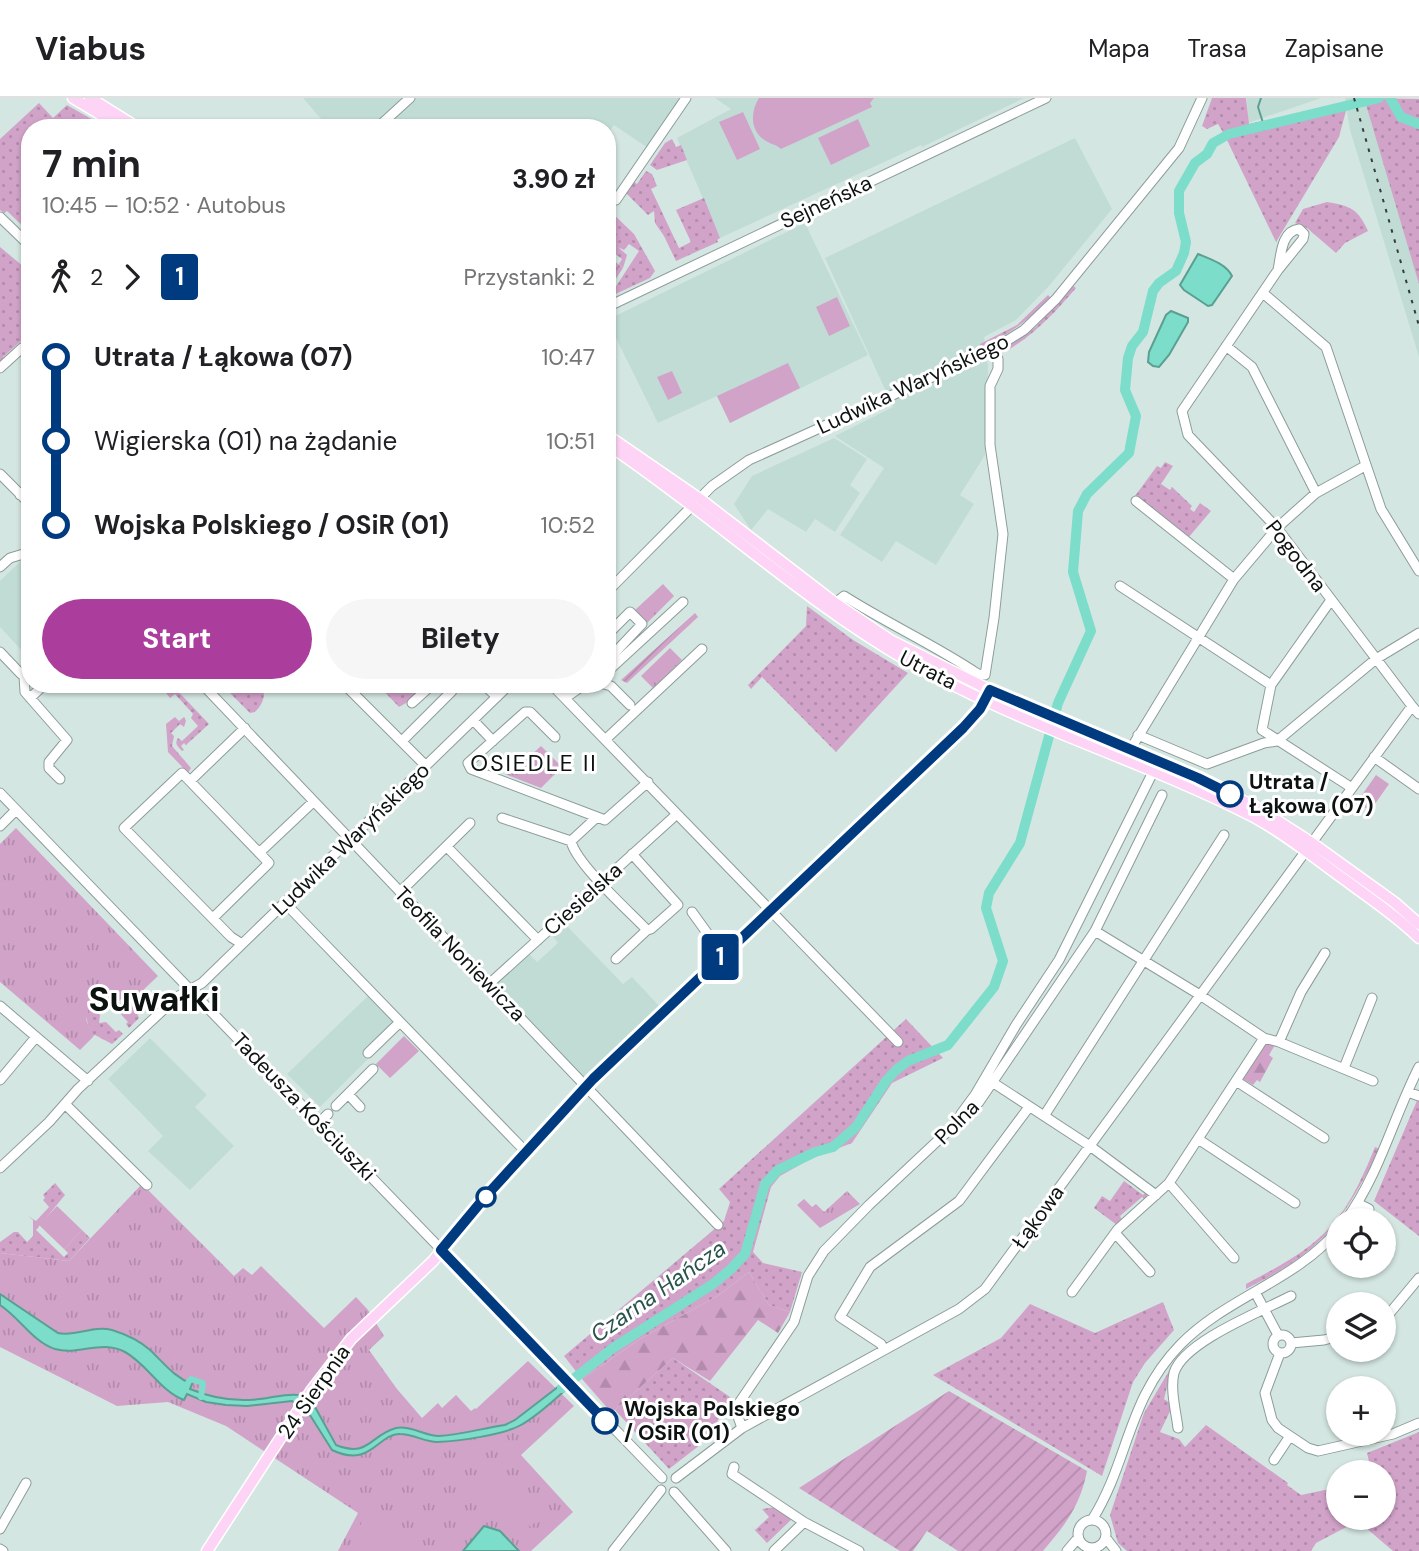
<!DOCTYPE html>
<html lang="pl">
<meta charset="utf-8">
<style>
:root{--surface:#fff;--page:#f6f6f6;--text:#202124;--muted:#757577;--line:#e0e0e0;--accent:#ab3d9c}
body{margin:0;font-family:"DM Sans",sans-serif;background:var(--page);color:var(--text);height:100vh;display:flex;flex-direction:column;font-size:26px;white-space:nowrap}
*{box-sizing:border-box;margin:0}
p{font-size:23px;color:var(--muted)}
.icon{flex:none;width:38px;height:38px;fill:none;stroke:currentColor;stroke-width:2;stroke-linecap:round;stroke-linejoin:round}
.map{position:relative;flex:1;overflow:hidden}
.sheet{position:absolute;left:21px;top:21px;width:595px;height:574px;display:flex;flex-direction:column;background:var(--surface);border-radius:28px;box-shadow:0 2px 5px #0004}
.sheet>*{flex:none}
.badge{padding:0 14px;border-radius:5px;font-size:24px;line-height:46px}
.buttons{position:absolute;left:1326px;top:1110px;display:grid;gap:14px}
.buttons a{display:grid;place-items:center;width:70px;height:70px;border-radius:50%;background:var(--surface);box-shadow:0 2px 5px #0004;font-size:35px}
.map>.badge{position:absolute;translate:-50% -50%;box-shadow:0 0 0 4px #fff}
.legs{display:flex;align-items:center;gap:10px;height:77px;padding:0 21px;font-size:23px}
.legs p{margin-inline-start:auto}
.headline{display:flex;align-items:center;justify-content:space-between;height:119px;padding:0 21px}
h1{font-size:38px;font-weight:700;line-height:52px}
.cta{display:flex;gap:14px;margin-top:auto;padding:14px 21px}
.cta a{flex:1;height:80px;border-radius:42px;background:var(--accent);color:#fff;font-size:28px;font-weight:700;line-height:80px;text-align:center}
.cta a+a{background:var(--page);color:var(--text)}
ul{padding:0 21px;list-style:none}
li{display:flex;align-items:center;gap:24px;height:84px;font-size:26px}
li i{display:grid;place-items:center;width:10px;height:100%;margin:0 9px;background:currentColor}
li i::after{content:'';width:18px;height:18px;margin:-9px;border:5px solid;border-radius:50%;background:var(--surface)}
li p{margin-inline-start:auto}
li:first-child i{background:linear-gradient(#0000 50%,currentColor 0)}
li:last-child i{background:linear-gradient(currentColor 50%,#0000 0)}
header{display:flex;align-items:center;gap:42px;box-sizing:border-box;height:98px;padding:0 35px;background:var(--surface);border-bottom:2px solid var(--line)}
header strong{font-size:33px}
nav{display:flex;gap:38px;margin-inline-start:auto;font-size:24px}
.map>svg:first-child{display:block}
.built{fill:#c1dcd5}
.grass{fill:url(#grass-dots)}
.forest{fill:url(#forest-firs)}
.park{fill:url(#park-tufts)}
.garden{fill:url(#garden-furrows)}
.pitch{fill:#d2a3c9}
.water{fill:#7bddca;stroke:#5aa092;stroke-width:2}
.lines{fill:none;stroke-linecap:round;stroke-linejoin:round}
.stream{stroke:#5aa092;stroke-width:2}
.canal{stroke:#7bddca;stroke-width:6}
.river{stroke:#7bddca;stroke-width:10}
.minor-casing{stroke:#8c9d99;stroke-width:11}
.major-casing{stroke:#fff;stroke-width:13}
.minor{stroke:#fff;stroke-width:9}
.major{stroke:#fdd4f5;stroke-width:10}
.rail{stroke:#353d3a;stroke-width:2;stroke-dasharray:3.5 7;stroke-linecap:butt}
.line-1-casing{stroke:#fff;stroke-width:16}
.line-1{stroke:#003b80;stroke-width:10}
.stop-1-dot{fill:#fff;stroke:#003b80;stroke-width:3.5}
.labels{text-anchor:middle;stroke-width:6;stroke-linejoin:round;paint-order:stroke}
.street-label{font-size:21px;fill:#0c1210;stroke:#fff}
.stop-label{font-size:21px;font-weight:bold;fill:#0c1210;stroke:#fff;text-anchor:start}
.neighbourhood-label{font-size:23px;letter-spacing:2px;fill:#0c1210;stroke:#fff}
.water-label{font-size:23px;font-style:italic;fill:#28544b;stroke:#fff}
.town-label{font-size:35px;font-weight:bold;fill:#0c1210;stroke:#fff}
</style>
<header>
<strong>Viabus</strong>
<nav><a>Mapa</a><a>Trasa</a><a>Zapisane</a></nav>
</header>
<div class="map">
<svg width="1419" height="1453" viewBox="0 0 1419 1453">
<defs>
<pattern id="grass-dots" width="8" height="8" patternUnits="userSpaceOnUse" patternTransform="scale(1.75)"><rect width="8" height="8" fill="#d2a3c9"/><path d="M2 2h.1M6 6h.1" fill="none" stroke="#b38bac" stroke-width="1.8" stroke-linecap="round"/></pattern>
<pattern id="forest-firs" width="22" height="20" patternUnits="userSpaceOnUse" patternTransform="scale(1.75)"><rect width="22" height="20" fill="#d2a3c9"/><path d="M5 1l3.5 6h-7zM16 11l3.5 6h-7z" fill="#b38bac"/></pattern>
<pattern id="park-tufts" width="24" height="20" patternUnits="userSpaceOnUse" patternTransform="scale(1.75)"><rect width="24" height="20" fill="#d2a3c9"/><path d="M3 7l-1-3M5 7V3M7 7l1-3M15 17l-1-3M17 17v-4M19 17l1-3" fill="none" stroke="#b38bac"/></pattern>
<pattern id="garden-furrows" width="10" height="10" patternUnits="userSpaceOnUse" patternTransform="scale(1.75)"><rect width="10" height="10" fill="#d2a3c9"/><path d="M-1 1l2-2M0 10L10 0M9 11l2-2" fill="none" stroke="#b38bac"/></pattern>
</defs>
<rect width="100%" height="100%" fill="#d4e6e1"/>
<path class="built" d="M303,0H683L648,50L614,27L607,37V30H366L362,28L360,30H329Z
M715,0H1024L922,49L921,47L720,140L677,40L731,11Z
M1247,0H1321L1248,25Z
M1345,0H1371L1419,175V259L1350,32Z
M1075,40L1112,111L1049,188L1016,222L984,239L988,269L985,357L960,397L974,406L936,467L896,443L882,464L840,437L884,370L835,338L893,309L825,160Z
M805,125L868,257L730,325L717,298L658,325L607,222Z
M834,340L867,361L850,387L860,395L835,434L815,421L806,434L768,411L751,432L734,406L752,378Z
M30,458V554L26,557L0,529V483L24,460Z
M563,824L623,886L632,879L662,911L586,982L495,884L528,855L537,864L558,845L550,835Z
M368,898L399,930L320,1009L287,976Z
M150,940L207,997L195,1009L234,1048L190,1092L148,1053L163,1038L108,981Z"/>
<path class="grass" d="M1212,0H1246L1249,26L1262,23V25C1249,30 1235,28 1224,36L1218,26L1207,31L1202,28Z
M1364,0L1419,1V186Z
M39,5L53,20L67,7L107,30H30V135L7,113L4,115L0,112V41Z
M1347,9L1339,39L1276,144L1226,40Z
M672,41L676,49L681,47L687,62L657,72L650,67L665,45Z
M646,73L652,76L657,88L651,91L679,150L691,144L676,112L704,100L720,140L717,142L718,144L676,163L664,138L655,125L654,113L648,117L625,94L633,83L637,86Z
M1327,104C1351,108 1358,111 1368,133L1345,145L1336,155L1307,130L1295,125L1303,111Z
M607,110L634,136L655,173L650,180L609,199L639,153L629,146L624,152L618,149L627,157L623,170L619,166L622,161L615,156L614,134L607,132Z
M0,149L30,174V235L3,259L4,263L0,267Z
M1072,187L1076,190C1051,219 1032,239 998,258L1000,253L1036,229Z
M1048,197L1051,200C1029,222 1008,237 980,251V246L1017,227Z
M1165,364L1173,368L1161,386L1170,392L1172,389L1192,408L1190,411L1194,414L1200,405L1211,413L1188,440L1135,398L1157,368L1161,370Z
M807,508L853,542L908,575L836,654L762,579L751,591L748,587L806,528Z
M221,586H261C267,596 263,606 255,614L250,615Z
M377,586H428L413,601L399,609Z
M173,588L209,626L186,647L184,645L181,648L184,652L182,653C178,649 174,646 178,640L182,643L198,628L191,620L193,616L175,596L170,600L166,595Z
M175,619L179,623L184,619L186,623L184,629L180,626L171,635L174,638L172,648L191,670L188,675L168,654L166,626Z
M110,892L128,894L117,905H105L98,914L100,917L99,925L106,924L116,934L119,932L123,936L112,946L95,937L92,939L86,919L91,901Z
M132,895L138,897L132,903L139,920L129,930L126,926L128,924L118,913L119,907Z
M906,921L943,960L892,985L852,1045L812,1060L780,1078L771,1089L753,1154L763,1165L802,1174L790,1214L769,1207L749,1174L719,1197L640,1241L582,1281L564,1258L724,1123L730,1104L719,1091Z
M1419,998V1138L1374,1103Z
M1375,1049L1380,1051C1339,1128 1325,1151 1246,1191V1186C1321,1147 1343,1129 1375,1049Z
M1124,1083L1143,1097L1146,1094L1148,1096L1145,1102L1142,1099L1120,1118L1122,1122L1117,1127L1094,1110L1102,1098L1110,1103Z
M55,1085L65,1097L36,1132L64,1159L68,1155L64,1151L82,1132L90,1140L69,1163L0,1155V1144L14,1134H18L27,1144L33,1138V1122L28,1118L36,1123L49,1109L43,1102L45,1100L43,1097Z
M1163,1204L1174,1232L1145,1265L1133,1284L1102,1378L933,1277L1001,1240L1030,1206L1095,1235Z
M673,1260L730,1299L716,1326L700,1347L669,1371L615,1312Z
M1172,1268L1164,1301L1173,1307L1160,1334L1179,1341L1185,1349L1206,1327L1288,1385L1287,1387L1301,1397L1339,1389V1419H1384V1374H1369L1371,1372L1367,1355L1419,1334V1453H1393L1358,1423L1316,1445L1311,1453H1127L1118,1445L1110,1417L1144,1315Z
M776,1409L793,1420L767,1445L749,1426L755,1432L769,1419L762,1411Z"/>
<path class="forest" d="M1266,945L1275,947L1269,957L1273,960L1260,984L1257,982L1253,987L1243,981Z
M749,1174L769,1207L790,1214L778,1235L758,1222L710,1283L673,1260L615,1312L610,1313L582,1281L640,1241L719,1197Z"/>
<path class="park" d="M663,486L674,498L647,525L635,512Z
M670,550L682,562L653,590L641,578Z
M541,648L562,669L541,690L505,676L525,657L528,660Z
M16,730L158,878L138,897L110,892L91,901L86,921L93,939L80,952L0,884V746Z
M142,1086L234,1178L243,1170L252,1177L261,1168L324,1230L356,1199L368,1212L384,1238L369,1252L397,1291L422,1320L438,1305L442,1310L456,1297L471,1313L475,1310L476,1311L528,1263L574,1308L521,1357L573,1414L531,1453H519L500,1433L485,1428L463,1453H338L358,1415L226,1328L168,1304L117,1308L0,1249V1155L69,1163Z
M847,1093L860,1106L820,1130L797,1107L804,1101L812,1109L816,1106L824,1114Z"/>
<path class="garden" d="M614,134L620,138L612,161L623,170L607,194V144Z
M695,515L698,519L627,585L621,582Z
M949,1293L1087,1373C1080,1408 1066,1426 1043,1453H958L927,1433L913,1453H900L799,1390Z"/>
<path class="pitch" d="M759,0H874L870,5L872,9L781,51C776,46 772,47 766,43C750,34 750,14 759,0Z
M743,14L760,51L737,62L719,24Z
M858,21L870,48L831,67L818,40Z
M837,199L850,228L829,238L816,209Z
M788,265L800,290L730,325L717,298Z
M672,273L682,295L668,302L657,279Z
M1376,677L1389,686L1370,713L1357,704Z
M404,938L419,953L390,980L376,966Z
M57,1108L82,1132L64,1151L39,1127Z
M492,1379L506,1392L486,1416L471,1403Z
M522,1395L541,1419L530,1429L523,1420L513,1429L499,1412Z
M365,1418L398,1435L389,1453H348Z"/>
<path class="water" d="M1198,156C1210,161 1226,166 1232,178L1212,207L1208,208L1184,192L1180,187Z
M1171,213L1188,220V224L1169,257L1159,269L1153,268L1148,264L1149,254L1166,217Z
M0,1196L58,1235C76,1239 93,1227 112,1232C125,1236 140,1243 150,1252C164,1265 174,1279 192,1286L190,1291C212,1300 237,1304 260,1301C273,1300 286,1295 299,1297L315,1309L336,1347C369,1360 370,1337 396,1330C410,1327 425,1338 439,1338C461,1337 483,1330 505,1327L515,1322L567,1282L571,1287C555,1301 539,1317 521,1327C503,1337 459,1343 437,1344C425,1344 413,1336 400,1336C378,1335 371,1371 332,1352L308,1314L292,1303L247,1308L226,1307L206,1304L187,1296L184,1302C160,1293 147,1266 125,1254C101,1241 79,1258 55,1251C34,1245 19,1219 0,1207Z
M484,1428L500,1433L519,1453H463Z"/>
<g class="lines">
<path class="stream" d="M1261,0L1258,9L1264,28"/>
<path class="canal" d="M184,1290L191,1281L203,1285L201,1299"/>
<path class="river" d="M1390,0L1401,19L1419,26
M562,1290L613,1250L713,1186L731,1171L745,1156L765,1086L778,1072L815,1054L833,1049L856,1029L886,983L896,972L908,963L948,947L994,889L1003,863L986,810L989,795L1020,745L1058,605L1091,533L1073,474L1078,413L1087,396L1129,355L1136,318L1125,292L1128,260L1132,248L1143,234L1153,193L1159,185L1176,173L1184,155L1186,144L1179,115V93L1195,65L1207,56L1213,45L1229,36L1379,0"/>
<defs>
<path id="minor" d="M377,30L410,0
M616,102L686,0
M0,119L30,148
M1263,195L1326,249L1381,411L1419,473
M607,209L1046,0
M1226,248L1252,269L1316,395
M0,270L22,250L30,246
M0,376L30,406
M20,397L30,388
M1136,403L1234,481
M0,469L10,460L30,454
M1120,488L1271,587
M607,494L712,388L749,362L992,252L1024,232L1056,201L1179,50L1202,0
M1331,502L1271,587L1262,632L1352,690
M835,505L844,498C888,526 935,547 978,576L985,577L994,520L1003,436L990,347V288L998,271V261L992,252
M607,531L610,534L630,514L642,526L607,563
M0,554L21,576L28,578
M607,574L683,504
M24,578L25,594L67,642L49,664V670L60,681
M202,586L718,1127
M344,586L426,668
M483,586L497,599
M551,586L898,944
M604,586L611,588L630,607
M30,600L45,586
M565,600L585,586
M412,605L433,586
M1412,608L1419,616
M473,622L493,643
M1138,637L1207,666L1264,645L1277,643L1376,561L1419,535
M555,639L530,614H525L468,665L471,671L605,722L648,684
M606,641L702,551
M402,643L452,593L446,586
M1130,652L1234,481L1277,430L1316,395L1365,368
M1374,659L1419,691
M190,683L245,630
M0,695L662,1380
M502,720L571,743L597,719
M0,728L16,712
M571,743C576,766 629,813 647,832L616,861
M447,749L538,842
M259,755L313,704
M632,756L678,807L651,831L647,832
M400,794L470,725
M284,804L526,1054
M692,814L723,857
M213,820L269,765L182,675L124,730L231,839L242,846
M1095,833L1200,897L1264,940L1279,944L1373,983
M489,886L677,716
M0,908L88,983
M1279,944L1301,894L1325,855
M368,955L400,924
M1344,970L1372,900
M0,982L36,939
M1236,983L1324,1040
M992,984L1090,1048L1156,1097
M1408,994L1419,998
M348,996L360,1009
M65,1006L147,1087
M336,1008L373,971
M961,1016L975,997L1016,927L1059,862L1153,674
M1044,1018L1224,737
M319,1025L328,1016
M1198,1041L1295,1105
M0,1070L49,1024L78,991L177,899L202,885L510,586
M1169,1085L1234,1160
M1357,1105L1369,1111
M1346,1122C1380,1075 1393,1020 1419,969
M1115,1135L1150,1174
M1072,1194L1118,1131L1169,1085L1264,940
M1255,1194L1278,1237
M1384,1222L1419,1180
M1273 1246a9 9 0 1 1 18 0a9 9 0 1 1-18 0Z
M1291,1245L1324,1242L1339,1238
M884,1252L881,1246L840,1219L870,1169L959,1103L1029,1009
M1280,1255L1265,1295L1272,1322L1278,1330L1308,1350L1318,1353L1393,1336L1419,1325
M742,1330L736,1313L737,1308L794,1224L808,1178L824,1153L869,1107L979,1004L1095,833L1162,697
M1178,1330C1176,1314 1170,1291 1174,1275C1183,1244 1262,1213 1291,1198
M1274,1362L1290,1338
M734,1369L732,1376L804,1424L859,1453
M676,1380L742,1330L959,1211L985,1191L1412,608L1277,430L1188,337L1182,313L1278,172L1303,141L1304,136L1299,131C1281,133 1281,158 1278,172
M674,1394L726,1453
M1078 1436a14 14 0 1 1 28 0a14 14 0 1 1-28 0Z
M1092,1422C1129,1363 1127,1302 1180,1247C1228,1198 1294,1184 1339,1131
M0,1431L26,1385
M1106,1440L1116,1453
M0,1451L3,1453
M613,1453L661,1392
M774,1453L804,1424
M1067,1453L1078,1440"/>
<path id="major" d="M73,0L123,30
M90,0L138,30
M607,337L700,401L835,505L890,542L990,592L1198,680L1259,711L1312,745L1394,804L1419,826
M607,346C710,415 801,501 908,563C1017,626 1140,661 1252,718C1286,736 1317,762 1348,784C1372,802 1398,819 1419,840
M207,1453L311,1293L351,1241L433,1163L486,1098L593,981L963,630L980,611L990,592"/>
</defs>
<use href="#minor" class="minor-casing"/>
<use href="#major" class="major-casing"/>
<use href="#minor" class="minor"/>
<use href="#major" class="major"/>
<path class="rail" d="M1354,0L1419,228"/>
</g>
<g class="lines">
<defs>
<path id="line-1" d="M605,1323L441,1152L486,1098L593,981L963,630L980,611L990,592L1198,680L1230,696"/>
</defs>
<use href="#line-1" class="line-1-casing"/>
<use href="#line-1" class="line-1"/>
</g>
<g class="stop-1-dot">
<circle cx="1230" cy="696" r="12"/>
<circle cx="486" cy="1099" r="9"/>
<circle cx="605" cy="1323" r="12"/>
</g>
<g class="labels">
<g class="street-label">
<text transform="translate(826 104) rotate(-25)" y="7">Sejneńska</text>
<text transform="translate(913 286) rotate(-25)" y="7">Ludwika Waryńskiego</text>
<text transform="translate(1296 458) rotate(52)" y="7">Pogodna</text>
<text transform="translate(928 572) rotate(27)" y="7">Utrata</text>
<text transform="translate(351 741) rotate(-44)" y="7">Ludwika Waryńskiego</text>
<text transform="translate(583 801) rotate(-42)" y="7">Ciesielska</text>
<text transform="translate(460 856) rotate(46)" y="7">Teofila Noniewicza</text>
<text transform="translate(304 1009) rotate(46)" y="7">Tadeusza Kościuszki</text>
<text transform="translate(957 1024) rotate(-45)" y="7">Polna</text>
<text transform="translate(1038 1119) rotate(-54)" y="7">Łąkowa</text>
<text transform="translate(314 1294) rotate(-55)" y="7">24 Sierpnia</text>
</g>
<g class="stop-label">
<text x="1249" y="691">Utrata /<tspan x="1249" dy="24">Łąkowa (07)</tspan></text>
<text x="624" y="1318">Wojska Polskiego<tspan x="624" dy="24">/ OSiR (01)</tspan></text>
</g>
<g class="neighbourhood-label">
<text x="534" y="673">OSIEDLE II</text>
</g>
<g class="water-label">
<text transform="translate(658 1193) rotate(-35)" y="8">Czarna Hańcza</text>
</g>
<g class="town-label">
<text x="154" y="913">Suwałki</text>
</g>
</g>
</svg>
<div class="buttons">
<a><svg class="icon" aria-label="locate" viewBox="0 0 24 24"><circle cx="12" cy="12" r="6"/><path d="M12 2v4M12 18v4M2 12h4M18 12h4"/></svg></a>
<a><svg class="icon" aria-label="layers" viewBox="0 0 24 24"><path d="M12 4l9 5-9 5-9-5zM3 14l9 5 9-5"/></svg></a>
<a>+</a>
<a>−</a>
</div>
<b class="badge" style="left:720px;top:859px;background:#003b80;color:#fff">1</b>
<section class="sheet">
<div class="headline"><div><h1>7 min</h1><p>10:45 – 10:52 · Autobus</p></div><b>3.90 zł</b></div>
<div class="legs"><svg class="icon" aria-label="walk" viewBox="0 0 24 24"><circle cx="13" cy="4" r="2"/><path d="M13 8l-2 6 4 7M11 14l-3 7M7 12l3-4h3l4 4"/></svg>2<svg class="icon" aria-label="forward" viewBox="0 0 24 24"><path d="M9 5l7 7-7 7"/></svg><b class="badge" style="background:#003b80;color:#fff">1</b><p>Przystanki: 2</p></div>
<ul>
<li><i style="color:#003b80"></i><b>Utrata / Łąkowa (07)</b><p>10:47</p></li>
<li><i style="color:#003b80"></i><span>Wigierska (01) na żądanie</span><p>10:51</p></li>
<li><i style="color:#003b80"></i><b>Wojska Polskiego / OSiR (01)</b><p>10:52</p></li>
</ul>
<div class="cta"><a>Start</a><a>Bilety</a></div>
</section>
</div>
